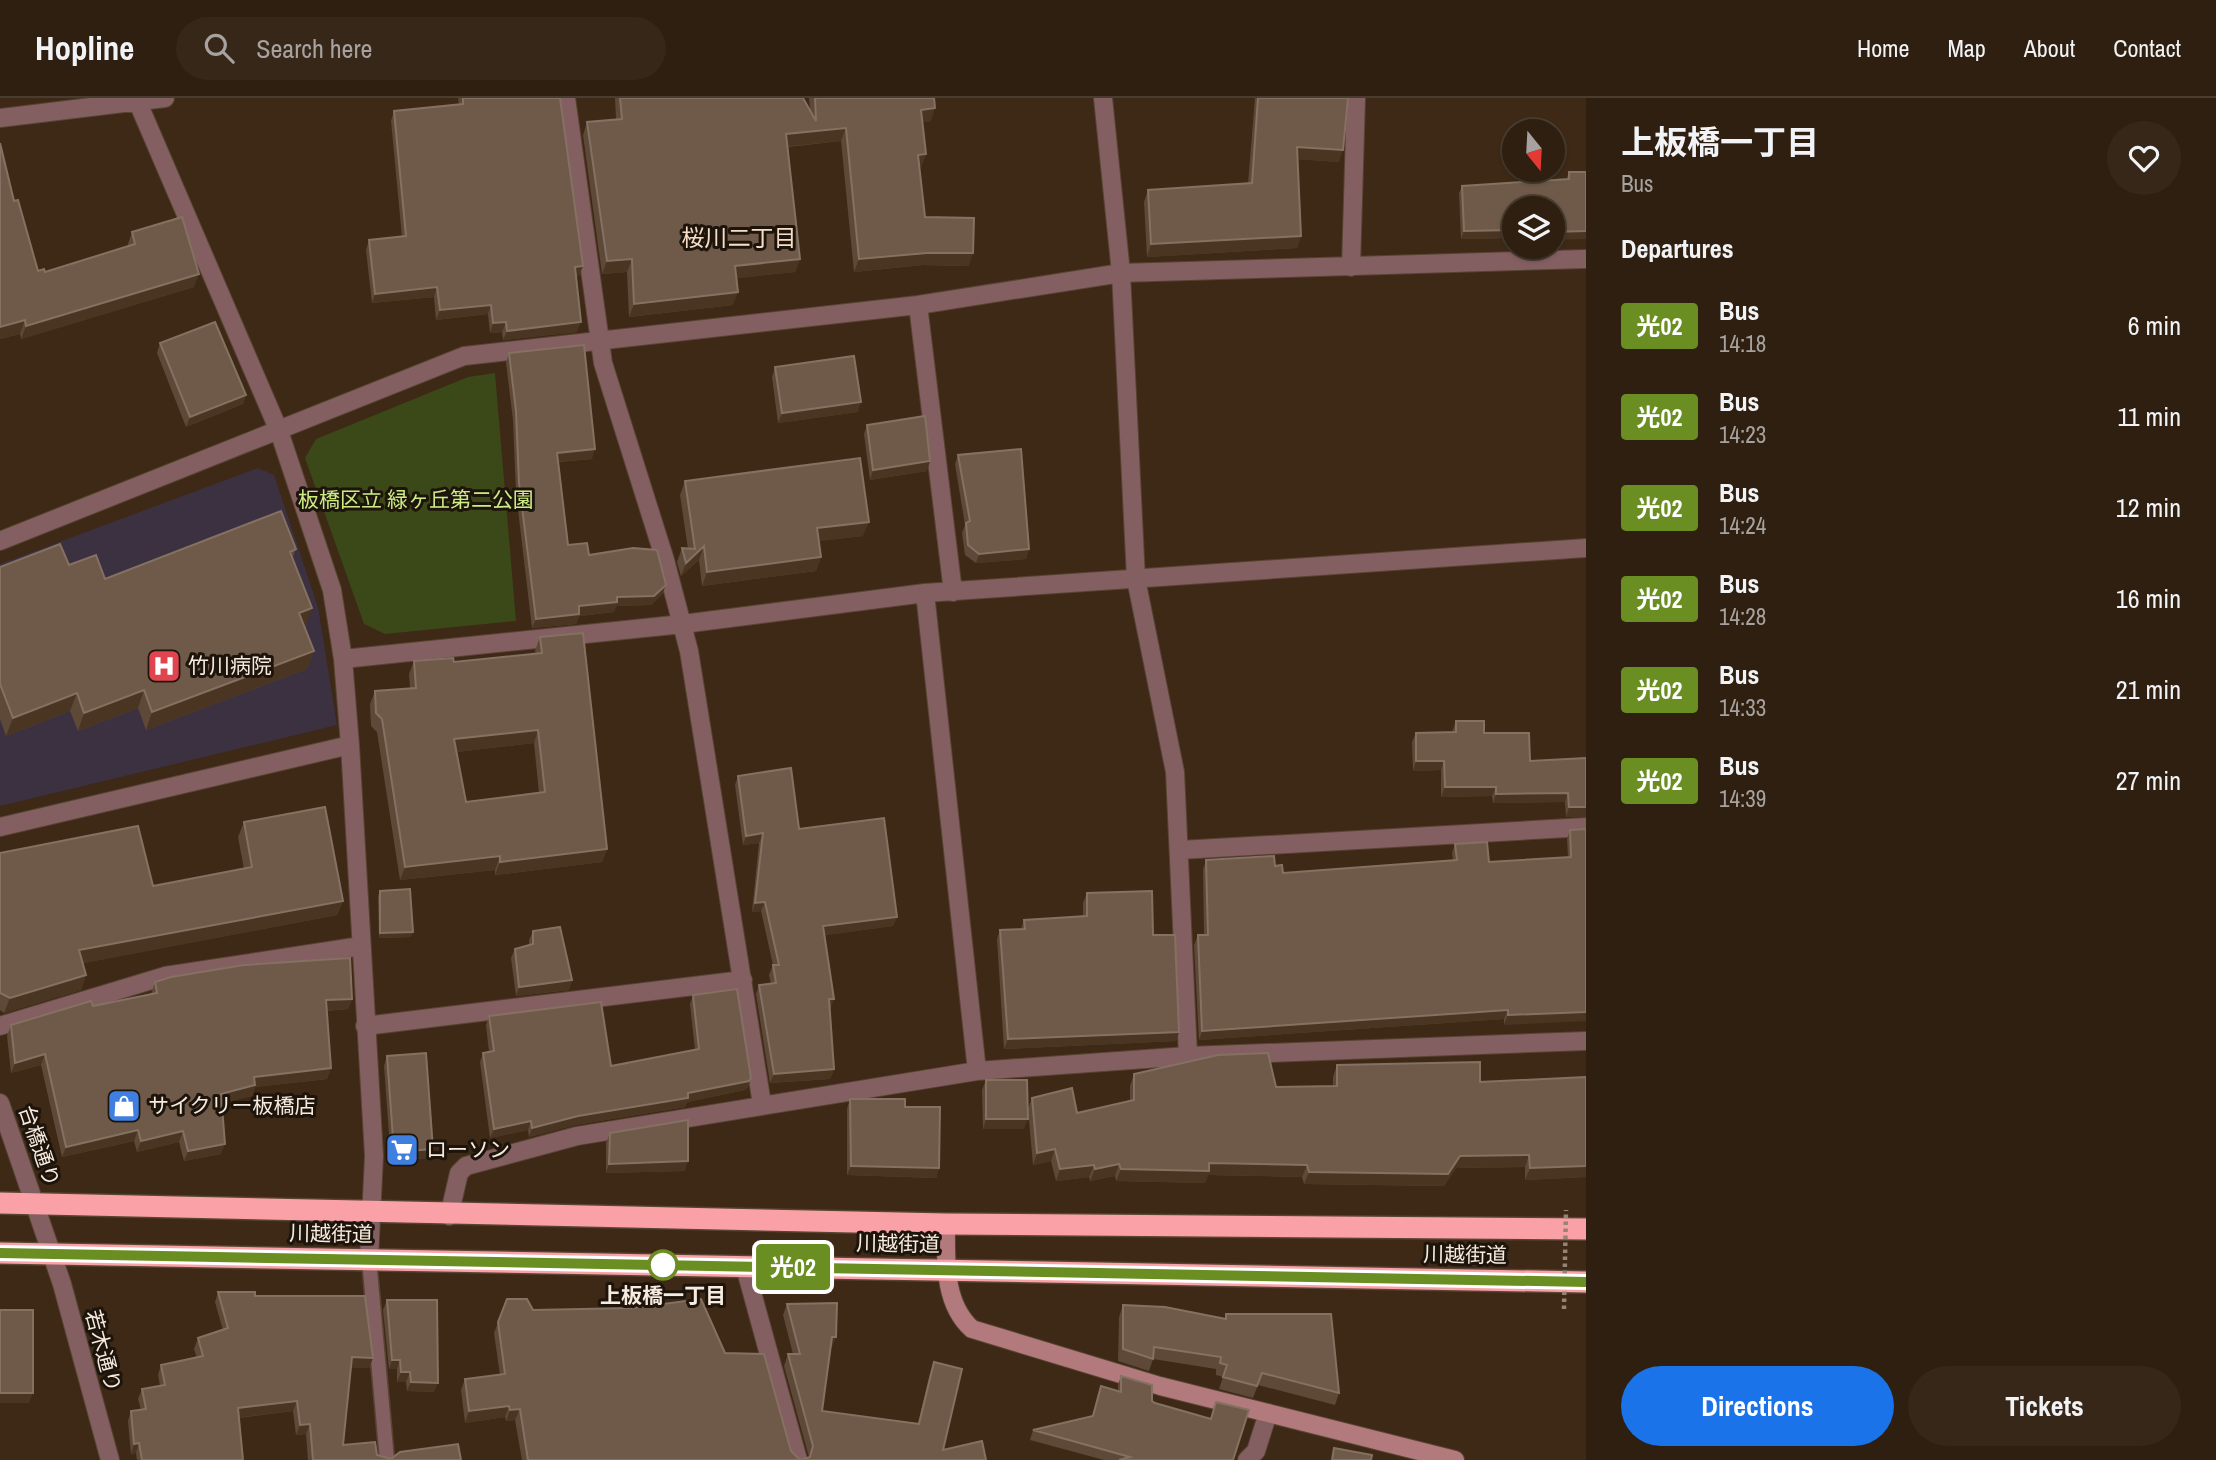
<!DOCTYPE html>
<meta charset="utf-8">
<style>
:root{--surface:#2e1f10;--page:#362719;--text:#f1f3f6;--muted:#a7a29f;--line:#493d30;--accent:#1a73e8}
body{margin:0;font-family:"Archivo Narrow","Noto Sans JP",sans-serif;background:var(--page);color:var(--text);height:100vh;display:flex;flex-direction:column;font-size:26px;white-space:nowrap}
*{box-sizing:border-box;margin:0}
p{font-size:23px;color:var(--muted)}
.icon{flex:none;width:38px;height:38px;fill:none;stroke:currentColor;stroke-width:2;stroke-linecap:round;stroke-linejoin:round}
.map{position:relative;flex:1;overflow:hidden}
.sheet{display:flex;flex-direction:column;background:var(--surface);width:630px}
.sheet>*{flex:none}
.badge{padding:0 14px;border-radius:5px;font-size:24px;line-height:46px}
.needle{width:46px;rotate:162deg}
.buttons{position:absolute;left:1502px;top:21px;display:grid;gap:14px}
.buttons a{display:grid;place-items:center;width:63px;height:63px;border-radius:50%;background:var(--surface);box-shadow:0 2px 5px #0004,0 0 0 2px var(--line);font-size:35px}
.map>.badge{position:absolute;translate:-50% -50%;box-shadow:0 0 0 4px #fff}
h2{padding:0 35px;font-size:26px;line-height:63px}
.round{display:grid;place-items:center;flex:none;width:74px;height:74px;border-radius:37px;background:var(--page)}
.summary{display:flex;align-items:center;justify-content:space-between;height:119px;padding:0 35px}
h1{font-size:33px;font-weight:700;line-height:52px}
.button{display:flex;gap:14px;margin-top:auto;padding:14px 35px}
.button a{flex:1;height:80px;border-radius:42px;background:var(--accent);color:#fff;font-size:28px;font-weight:700;line-height:80px;text-align:center}
.button a+a{background:var(--page);color:var(--text)}
ul{padding:0;list-style:none}
li{display:flex;align-items:center;gap:21px;height:91px;padding:0 35px}
li div{flex:1}
li b{display:block;font-size:26px}
li em{font-style:normal}
li .badge{min-width:77px;font-weight:700;text-align:center}
header{display:flex;align-items:center;gap:42px;box-sizing:border-box;height:98px;padding:0 35px;background:var(--surface);border-bottom:2px solid var(--line)}
header strong{font-size:33px}
nav{display:flex;gap:38px;margin-inline-start:auto;font-size:24px}
.search{width:490px;height:63px;background:var(--page);display:flex;align-items:center;gap:18px;box-sizing:border-box;padding:0 24px;border-radius:38px;color:var(--muted);font-size:26px}
main{display:flex;flex:1;min-height:0}
.map>svg:first-child{display:block}
.medical{fill:#3b3141}
.green{fill:#3b4817}
.lines{fill:none;stroke-linecap:round;stroke-linejoin:round}
.lane-casing{stroke:#574432;stroke-width:17}
.street-casing{stroke:#574432;stroke-width:20}
.secondary-casing{stroke:#574432;stroke-width:20}
.highway-casing{stroke:#574432;stroke-width:24}
.lane{stroke:#845f61;stroke-width:14}
.street{stroke:#845f61;stroke-width:18}
.secondary{stroke:#b37a7d;stroke-width:18}
.highway{stroke:#f9a1a6;stroke-width:21}
.path-bridge{stroke:#958474;stroke-width:4.5;stroke-dasharray:3.5 3.5;stroke-linecap:butt}
.wall{fill:#5e4938;fill-rule:evenodd}
.shaded-wall{fill:#4a3523}
.building{fill:#6f5a49;stroke:#847161;stroke-width:2;fill-rule:evenodd}
.line-casing{stroke:#fff;stroke-width:16}
.line{stroke:#6b8e23;stroke-width:10}
.stop-dot{fill:#fff;stroke:#6b8e23;stroke-width:3.5}
.labels{text-anchor:middle;stroke-width:6;stroke-linejoin:round;paint-order:stroke}
.park-label{font-size:21px;fill:#ccec83;stroke:#1d140c}
.poi-label{font-size:21px;fill:#f7eade;stroke:#1d140c;text-anchor:start}
.street-label{font-size:21px;fill:#f7eade;stroke:#1d140c}
.stop-label{font-size:21px;font-weight:bold;fill:#f7eade;stroke:#1d140c}
.neighbourhood-label{font-size:23px;fill:#f6dcc5;stroke:#1d140c}
</style>
<header>
<strong>Hopline</strong>
<div class="search"><svg class="icon" aria-label="search" viewBox="0 0 24 24"><circle cx="10" cy="10" r="6"/><path d="M15 15l6 6"/></svg>Search here</div>
<nav><a>Home</a><a>Map</a><a>About</a><a>Contact</a></nav>
</header>
<main>
<div class="map">
<svg width="1586" height="1362" viewBox="0 0 1586 1362">
<rect width="100%" height="100%" fill="#3d2916"/>
<path class="medical" d="M258,370L274,377L318,509L337,627L0,708V466Z"/>
<path class="green" d="M495,275L516,523L385,536L364,526L305,360L316,341L468,279Z"/>
<g class="lines">
<defs>
<path id="lane" d="M369,1161L387,1362"/>
<path id="street" d="M136,0L279,333L332,492L343,561L350,647L374,1058L369,1161
M566,0L603,265L665,462L689,553L762,1006
M1103,0L1121,175L1136,481L1175,674L1188,958
M0,20L165,0
M1351,169L1356,0
M918,207L953,494
M0,443L464,258L918,207L1121,175L1586,161
M925,495L977,973
M343,561L683,526L925,495L1586,450
M0,729L350,647
M1180,752L1586,729
M0,928L165,878L361,848
M365,928L743,882
M0,1005L62,1186L110,1362
M449,1118L459,1075L466,1068L577,1038L977,973L1188,958L1586,943
M745,1169L798,1362
M1247,1362L1256,1353L1268,1315"/>
<path id="secondary" d="M946,1126C946,1162 943,1205 972,1231L1160,1288L1455,1362"/>
<path id="highway" d="M0,1105L946,1126L1586,1131
M0,1155L1586,1184"/>
</defs>
<use href="#lane" class="lane-casing"/>
<use href="#street" class="street-casing"/>
<use href="#secondary" class="secondary-casing"/>
<use href="#highway" class="highway-casing"/>
<use href="#lane" class="lane"/>
<use href="#street" class="street"/>
<use href="#secondary" class="secondary"/>
<use href="#highway" class="highway"/>
<path class="path-bridge" d="M1564,1211L1566,1112"/>
</g>
<path class="wall" d="M458,0H560L579,178H576L577,234L503,242L502,234L490,235L488,216L436,222L434,199L372,205L366,152L369,142L402,139L391,23L394,13L459,6Z
M615,0H803L810,12L809,0H934L931,23L922,24L926,56L921,69H919L925,119L969,168L923,167L854,174L841,43L788,49L800,161L795,174L736,180L733,207L629,219L627,174L602,176L583,37L587,24L616,21Z
M1255,0H1348L1339,64L1297,61L1301,138L1297,150L1147,159L1144,104L1148,92L1248,86Z
M0,45L14,103L38,173L45,174L127,149L132,134L194,189L21,241L20,236L0,241Z
M1569,74H1586L1514,110V140L1461,141L1459,95L1462,88L1566,82Z
M160,245L246,297L243,306L186,329L157,255Z
M509,255L592,361L559,364L568,447L589,457L666,487L662,496L651,507L616,508L614,514L579,518L576,526L532,530L516,395L513,322L506,265Z
M775,269L858,314L778,325L772,279Z
M867,327L927,373L870,382L864,336Z
M958,357L1029,451L1026,461L976,465L965,457L962,435L965,427L955,366Z
M685,383L863,438L818,443L821,459L816,473L702,488L699,462L681,478L677,464L682,450L688,451L680,397Z
M296,451L293,459L306,528L305,529L314,553L307,571L146,632L138,610L78,633L70,613L6,638L0,621V469L69,467L105,481Z
M540,539L607,751L602,764L495,777V772L400,782L377,634L371,628L370,606L375,593L410,590L409,576L414,563L454,564L536,556L535,553ZM534,645L539,695L466,704L456,654Z
M1456,623L1484,635L1530,663L1586,660V719H1566L1565,704L1493,705L1492,698L1441,699V672L1413,673L1412,644L1416,635L1452,634Z
M738,678L897,819L893,828L825,837L831,910H830L834,971L830,981L770,985L756,896L759,887L771,886L769,877L773,867L761,813L752,814L759,745L743,747L735,687Z
M244,724L343,803L337,817L83,865L86,877L81,892L4,915L0,912V755L153,788L244,771L238,739Z
M1586,731L1504,927V921L1199,942L1194,847L1198,837H1204L1203,772L1206,762L1275,768L1283,775L1453,762L1452,755L1455,746L1489,764L1568,759L1567,741L1570,732Z
M380,793L411,839L379,840L378,798Z
M1087,795L1153,837L1179,934L1176,943L1004,951L997,841L1000,832L1021,831L1024,822L1083,819V805Z
M533,833L572,882L569,892L516,898L511,860L515,851L529,847V842Z
M155,884L352,901L348,911L326,913L331,970L327,981L255,989L252,998L222,1005L221,1056L184,1063L179,1044L137,1054L134,1043L62,1059L41,967L11,975L7,938L11,927L151,896Z
M693,897L751,980L748,989L745,992L687,1004L685,1009L575,1027L529,1039L528,1032L490,1040L480,964L483,955L489,954L486,927L489,918L611,968L695,952L690,906Z
M387,958L433,1051L429,1060L391,1063L384,968Z
M1337,967L1480,984L1586,979V1079L1525,1082V1069L1456,1070L1444,1088L1304,1086L1302,1079L1208,1077L1205,1085L1116,1083L1115,1078L1090,1083L1089,1079L1056,1083L1051,1063L1033,1067L1028,1011L1032,1000L1077,1015L1130,1003V988L1134,976L1276,989H1333V979Z
M986,982L1024,1031H983L982,992Z
M850,1001L905,1009L939,1070L936,1080L847,1077V1011Z
M610,1035L685,1073L606,1075V1045Z
M218,1194L255,1198L373,1260L369,1270H351L343,1347L391,1361L461,1362H308L306,1336L296,1337L293,1313L238,1320L243,1362H137L136,1355L131,1356L128,1323L131,1313L141,1312L138,1301L142,1291L160,1288L158,1277L161,1267L197,1260L194,1251L198,1240L223,1232L215,1204Z
M507,1201L533,1212L725,1255L791,1353L800,1362L809,1359L784,1268L788,1256H793L783,1217L787,1206L836,1239L831,1250L822,1313L918,1325L930,1275L934,1264L943,1352L986,1362H522L515,1322L506,1323L505,1319L465,1325L461,1292L465,1281L500,1277L494,1235Z
M387,1202L434,1294L407,1293L406,1284H397V1271H389L383,1212Z
M1123,1207L1225,1221L1226,1216L1339,1295L1335,1307L1258,1287L1253,1300L1219,1291L1223,1279L1216,1277V1271L1153,1261L1149,1273L1118,1263L1119,1219Z
M1121,1278L1155,1305L1211,1321L1216,1304L1233,1362H1104L1030,1342L1033,1332L1092,1318L1101,1288L1118,1293V1287Z"/>
<path class="shaded-wall" d="M935,10L931,23L916,25L921,12Z
M846,30L841,43L782,49L786,36Z
M1297,49L1343,52L1339,64L1292,61Z
M926,56L921,69L913,70L918,57Z
M1514,132V140L1461,141L1464,133Z
M1586,133V141L1552,142V134Z
M1301,138L1297,150L1147,159L1151,146Z
M927,155H973L969,168L923,167L854,174L859,161Z
M632,161L627,174L602,176L607,163Z
M800,161L795,174L731,181L735,168Z
M583,168L579,178H572L575,169Z
M199,176L194,189L21,241L26,228Z
M437,189L434,199L372,205L375,196Z
M738,194L733,207L629,219L634,206Z
M491,207L488,216L436,222L440,212Z
M25,222L20,236L0,241V229Z
M506,224L502,234L490,235L493,225Z
M581,224L577,234L503,242L507,233Z
M246,297L243,306L186,329L190,319Z
M861,304L858,314L778,325L782,315Z
M595,351L592,361L554,364L557,355Z
M930,363L927,373L870,382L873,372Z
M869,424L863,438L812,444L817,430Z
M704,448L699,462L681,478L686,465Z
M1029,451L1026,461L976,465L979,456Z
M821,459L816,473L702,488L707,474Z
M666,487L662,496L651,507L616,508L614,514L579,518L576,526L532,530L536,521L579,508Z
M312,510L306,528L293,533L299,515Z
M314,553L307,571L146,632L152,614Z
M144,592L138,610L78,633L84,615Z
M77,595L70,613L6,638L13,620Z
M538,632L534,645L449,655L454,641Z
M1416,663H1444L1441,672L1413,673Z
M1445,689H1496L1492,698L1441,699Z
M1568,695L1565,704L1493,705L1496,696Z
M1569,709H1586V719H1566Z
M763,735L759,745L743,747L746,738Z
M607,751L602,764L495,777L500,764Z
M500,758L495,772L400,782L405,769Z
M343,803L337,817L74,867L79,852Z
M765,804L761,813L752,814L755,805Z
M897,819L893,828L820,838L823,828Z
M413,834L411,839L379,840L380,835Z
M86,877L81,892L4,915L10,900Z
M572,882L569,892L516,898L519,889Z
M352,901L348,911L322,913L326,902Z
M829,901H834L831,910L826,911Z
M1508,912L1504,921L1199,942L1202,933Z
M1586,914V923L1504,927L1508,917Z
M1179,934L1176,943L1004,951L1008,941Z
M45,956L41,967L11,975L15,965Z
M331,970L327,981L255,989L252,998L217,1006L221,996L254,979Z
M834,971L830,981L770,985L774,976Z
M751,980L748,989L745,992L687,1004L685,1009L575,1027L529,1039L532,1030L578,1018L688,995Z
M986,1021H1028L1024,1031H983Z
M531,1023L528,1032L490,1040L494,1031Z
M138,1032L134,1043L62,1059L66,1049Z
M183,1033L179,1044L137,1054L141,1043Z
M225,1046L221,1056L184,1063L188,1053Z
M433,1051L429,1060L391,1063L394,1054Z
M1055,1051L1051,1063L1033,1067L1037,1055Z
M1529,1057L1525,1069L1456,1070L1444,1088L1304,1086L1309,1074L1460,1058Z
M688,1063L685,1073L606,1075L609,1066Z
M1209,1065L1307,1067L1302,1079L1208,1077L1205,1085L1116,1083L1121,1071Z
M1119,1066L1115,1078L1090,1083L1095,1071Z
M1094,1067L1089,1079L1056,1083L1060,1071Z
M851,1068L939,1070L936,1080L847,1077Z
M1586,1068V1079L1525,1082L1530,1070Z
M832,1239H836L832,1250H828Z
M352,1259L373,1260L369,1270H348Z
M392,1262H400L397,1271H389Z
M401,1274H410L406,1284H397Z
M411,1284L438,1285L434,1294L407,1293Z
M0,1295H33L29,1305H0Z
M297,1303L293,1313L234,1320L238,1310Z
M509,1308L505,1319L465,1325L469,1313Z
M520,1311L515,1322L506,1323L510,1312Z
M310,1326L306,1336L296,1337L300,1327Z
M139,1345L136,1355L131,1356L134,1346Z"/>
<path class="building" d="M463,0H560L583,168L575,169L581,224L507,233L506,224L493,225L491,207L440,212L437,189L375,196L369,142L406,138L394,13L463,6Z
M620,0H803L816,23L815,0H934L935,10L921,12L926,56L918,57L925,119L974,120L973,155H927L859,161L846,30L786,36L800,161L735,168L738,194L634,206L632,161L607,163L587,24L622,21Z
M1258,0H1348L1343,52L1297,49L1301,138L1151,146L1148,92L1252,85Z
M0,45L14,103L18,102L38,173L44,171L45,174L135,146L132,134L182,119L199,176L26,228L25,222L0,229Z
M1569,74H1586V133L1552,134V110H1514V132L1464,133L1462,88L1569,81Z
M215,224L246,297L190,319L160,245Z
M584,247L595,351L557,355L568,447L587,445L589,457L633,450L657,452L666,487L654,498L617,499V504L579,508V516L536,521L519,385L516,313L509,255Z
M854,258L861,304L782,315L775,269Z
M925,318L930,363L873,372L867,327Z
M1021,351L1029,451L979,456L968,447L966,425L970,423L958,357Z
M860,360L869,424L817,430L821,459L707,474L704,448L686,465L682,450L695,451L685,383Z
M281,413L296,451L290,454L312,510L299,515L314,553L152,614L144,592L84,615L77,595L13,620L0,586V469L60,446L69,467L96,457L105,481Z
M583,535L607,751L500,764V758L405,769L382,621L376,615L375,593L416,590L414,563L453,560L454,564L542,555L540,539ZM538,632L545,694L466,704L454,641Z
M1456,623H1484V635H1529L1530,663L1586,660V709H1569L1568,695L1496,696V689H1445L1444,663H1416V635L1456,634Z
M791,670L799,731L884,720L897,819L823,828L834,901H829L834,971L774,976L759,887L776,885L773,867H779L765,804L755,805L763,735L746,738L738,678Z
M325,709L343,803L79,852L86,877L10,900L0,895V755L138,728L153,788L252,769L244,724Z
M1586,731V914L1508,917V912L1202,933L1198,837H1208L1206,762L1274,758L1275,768L1282,767L1283,775L1457,762L1455,746L1487,744L1489,764L1571,759L1570,732Z
M410,791L413,834L380,835V793Z
M1152,793L1153,837H1175L1179,934L1008,941L1000,832L1025,831L1024,822L1087,818V795Z
M560,829L572,882L519,889L515,851L533,846V833Z
M350,860L352,901L326,902L331,970L254,979L255,987L221,996L225,1046L188,1053L183,1033L141,1043L138,1032L66,1049L45,956L15,965L11,927L91,903L93,908L157,895L155,884L171,879L244,867Z
M737,891L751,980L749,983L688,995V1000L578,1018L532,1030L531,1023L494,1031L483,955L494,953L489,918L601,904L611,968L699,951L693,897Z
M426,955L433,1051L394,1054L387,958Z
M1268,955L1276,989L1337,988V967L1480,964V984L1586,979V1068L1530,1070L1529,1057L1460,1058L1448,1076L1309,1074L1307,1067L1209,1065V1073L1121,1071L1119,1066L1095,1071L1094,1067L1060,1071L1055,1051L1037,1055L1032,1000L1072,990L1077,1015L1134,1002V976L1218,957Z
M986,982H1027L1028,1021H986Z
M850,1001H905V1009H940L939,1070L851,1068Z
M688,1022V1063L609,1066L610,1035Z
M218,1194H255V1198H365L373,1260L352,1259L343,1347L375,1344L377,1357L391,1361L400,1354L458,1346L461,1362H313L310,1326L300,1327L297,1303L238,1310L243,1362H142L139,1345L134,1346L131,1313L146,1311L142,1291L165,1287L161,1267L203,1258L198,1240L228,1230Z
M507,1201H527L533,1212L632,1210L701,1201L725,1255L764,1256L791,1353L800,1362L810,1359L813,1348L788,1256H800L787,1206L837,1205L836,1239H832L822,1313L919,1326L934,1264L962,1271L943,1352L982,1343L986,1362H528L520,1311L510,1312L509,1308L469,1313L465,1281L505,1276L498,1224Z
M387,1202H437L438,1285L411,1284L410,1274H401L400,1262H392Z
M1123,1207L1165,1209L1226,1221V1216H1331L1339,1295L1262,1275L1257,1288L1223,1279L1227,1267L1220,1265L1221,1259L1154,1249L1153,1261L1123,1251Z
M0,1212H33V1295H0Z
M1121,1278L1152,1287V1303L1155,1305L1211,1321L1216,1304L1249,1312L1233,1362H1119L1130,1359L1033,1332L1093,1318L1101,1288L1121,1294Z
M1334,1350L1372,1357L1371,1362H1332Z"/>
<g class="lines">
<defs>
<path id="line" d="M0,1155L1586,1184"/>
</defs>
<use href="#line" class="line-casing"/>
<use href="#line" class="line"/>
</g>
<defs>
<symbol id="hospital-square" viewBox="-11 -11 22 22"><rect x="-9" y="-9" width="18" height="18" rx="4" fill="#e0444e" stroke="#1d140c"/><path d="M-5-5h3v3.5h4V-5h3V5h-3V1.5h-4V5h-3Z" fill="#fff"/></symbol>
<symbol id="shop-square" viewBox="-11 -11 22 22"><rect x="-9" y="-9" width="18" height="18" rx="4" fill="#3f7fe0" stroke="#1d140c"/><path d="M-5-2.5h2.3a2.7 3.5 0 0 1 5.4 0H5L5.5 6h-11ZM-1.5-2.5h3a1.5 2.3 0 0 0-3 0Z" fill="#fff"/></symbol>
<symbol id="supermarket-square" viewBox="-11 -11 22 22"><rect x="-9" y="-9" width="18" height="18" rx="4" fill="#3f7fe0" stroke="#1d140c"/><path d="M-6-5.5h2.5l.6 2H6L4.5 2H-2.5L-4.4-4H-6ZM-1.5 3.2a1.3 1.3 0 1 0 .1 0ZM3 3.2a1.3 1.3 0 1 0 .1 0Z" fill="#fff"/></symbol>
</defs>
<g fill-rule="evenodd">
<use href="#hospital-square" x="145" y="549" width="38" height="38"/>
<use href="#shop-square" x="105" y="989" width="38" height="38"/>
<use href="#supermarket-square" x="383" y="1033" width="38" height="38"/>
</g>
<circle class="stop-dot" cx="663" cy="1167" r="14"/>
<g class="labels">
<g class="park-label">
<text x="416" y="409">板橋区立 緑ヶ丘第二公園</text>
</g>
<g class="poi-label">
<text x="188" y="575">竹川病院</text>
<text x="148" y="1015">サイクリー板橋店</text>
<text x="426" y="1059">ローソン</text>
</g>
<g class="street-label">
<text transform="translate(39 1048) rotate(71)" y="7">台橋通り</text>
<text transform="translate(331 1136) rotate(1)" y="7">川越街道</text>
<text transform="translate(898 1146) rotate(1)" y="7">川越街道</text>
<text transform="translate(1465 1157) rotate(1)" y="7">川越街道</text>
<text transform="translate(103 1253) rotate(75)" y="7">若木通り</text>
</g>
<g class="stop-label">
<text x="663" y="1205">上板橋一丁目</text>
</g>
<g class="neighbourhood-label">
<text x="739" y="148">桜川二丁目</text>
</g>
</g>
</svg>
<div class="buttons">
<a><svg class="needle" viewBox="-14 -14 28 28"><path d="M0-13l5 13h-10z" fill="#e53935"/><path d="M0 13l5-13h-10z" fill="#a7a29f"/></svg></a>
<a><svg class="icon" aria-label="layers" viewBox="0 0 24 24"><path d="M12 4l9 5-9 5-9-5zM3 14l9 5 9-5"/></svg></a>
</div>
<b class="badge" style="left:793px;top:1169px;background:#6b8e23;color:#fff">光02</b>
</div>
<section class="sheet">
<div class="summary"><div><h1>上板橋一丁目</h1><p>Bus</p></div><a class="round"><svg class="icon" aria-label="heart" viewBox="0 0 24 24"><path d="M12 20l-8-8c-3-5 5-10 8-4 3-6 11-1 8 4z"/></svg></a></div>
<h2>Departures</h2>
<ul>
<li><span class="badge" style="background:#6b8e23;color:#fff">光02</span><div><b>Bus</b><p>14:18</p></div><em>6 min</em></li>
<li><span class="badge" style="background:#6b8e23;color:#fff">光02</span><div><b>Bus</b><p>14:23</p></div><em>11 min</em></li>
<li><span class="badge" style="background:#6b8e23;color:#fff">光02</span><div><b>Bus</b><p>14:24</p></div><em>12 min</em></li>
<li><span class="badge" style="background:#6b8e23;color:#fff">光02</span><div><b>Bus</b><p>14:28</p></div><em>16 min</em></li>
<li><span class="badge" style="background:#6b8e23;color:#fff">光02</span><div><b>Bus</b><p>14:33</p></div><em>21 min</em></li>
<li><span class="badge" style="background:#6b8e23;color:#fff">光02</span><div><b>Bus</b><p>14:39</p></div><em>27 min</em></li>
</ul>
<div class="button"><a>Directions</a><a>Tickets</a></div>
</section>
</main>
